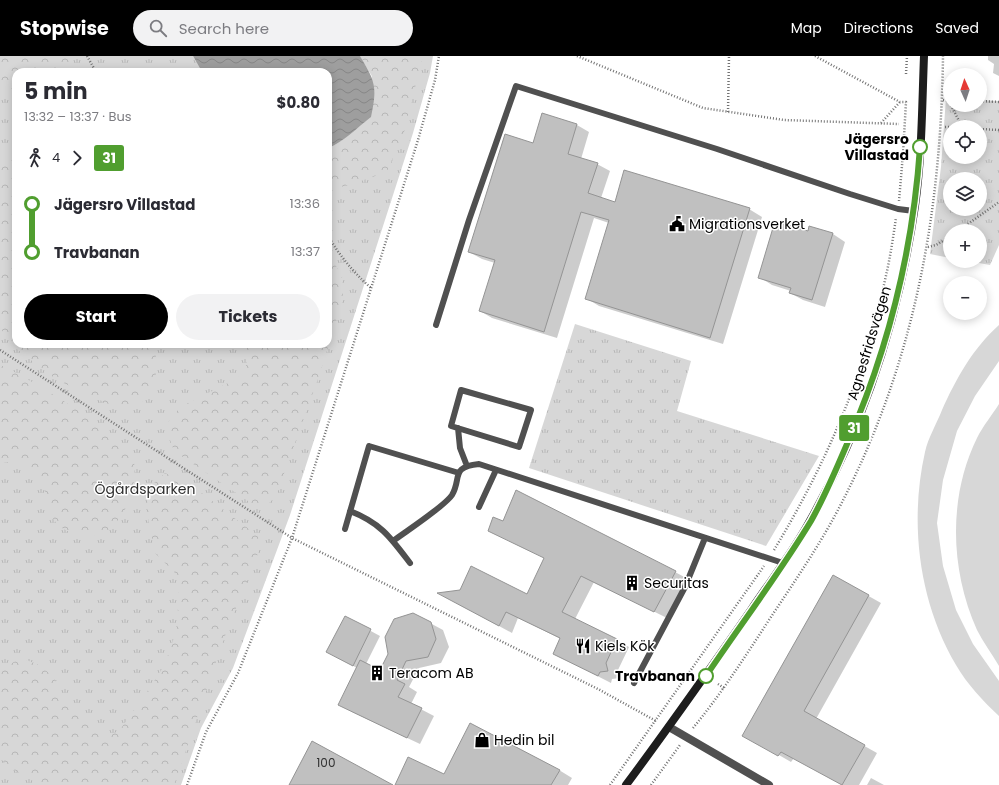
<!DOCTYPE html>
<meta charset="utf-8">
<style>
:root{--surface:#fff;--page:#f2f2f3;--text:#2b2b33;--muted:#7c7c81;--accent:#000}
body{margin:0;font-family:Poppins,sans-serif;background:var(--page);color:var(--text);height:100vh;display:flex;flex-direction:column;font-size:15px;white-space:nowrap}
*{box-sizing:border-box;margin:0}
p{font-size:13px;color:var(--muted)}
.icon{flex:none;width:22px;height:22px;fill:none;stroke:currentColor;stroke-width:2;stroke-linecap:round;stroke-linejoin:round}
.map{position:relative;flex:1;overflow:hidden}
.details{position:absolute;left:12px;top:12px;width:320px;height:280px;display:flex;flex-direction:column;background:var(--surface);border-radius:12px;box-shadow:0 2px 10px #0003}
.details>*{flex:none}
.badge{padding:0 8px;border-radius:3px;font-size:14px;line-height:26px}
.needle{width:26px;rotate:357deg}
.fabs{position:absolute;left:943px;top:12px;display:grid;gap:8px}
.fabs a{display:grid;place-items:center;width:44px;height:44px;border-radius:50%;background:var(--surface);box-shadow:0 2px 10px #0003;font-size:20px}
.map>.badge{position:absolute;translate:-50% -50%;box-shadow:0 0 0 2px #fff}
.legs{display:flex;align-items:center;gap:6px;height:44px;padding:0 12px;font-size:13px}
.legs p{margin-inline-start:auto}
.head{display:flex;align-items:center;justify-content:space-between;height:68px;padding:0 12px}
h1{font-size:22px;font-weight:700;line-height:30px}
.primary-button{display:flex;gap:8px;margin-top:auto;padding:8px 12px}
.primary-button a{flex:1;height:46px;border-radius:24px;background:var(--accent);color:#fff;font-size:16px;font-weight:700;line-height:46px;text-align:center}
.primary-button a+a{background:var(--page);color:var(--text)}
ul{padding:0 12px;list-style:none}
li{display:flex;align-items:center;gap:14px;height:48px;font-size:15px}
li i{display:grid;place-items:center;width:6px;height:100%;margin:0 5px;background:currentColor}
li i::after{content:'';width:10px;height:10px;margin:-5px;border:3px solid;border-radius:50%;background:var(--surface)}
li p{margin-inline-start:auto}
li:first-child i{background:linear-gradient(#0000 50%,currentColor 0)}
li:last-child i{background:linear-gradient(currentColor 50%,#0000 0)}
header{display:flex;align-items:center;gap:24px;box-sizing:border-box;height:56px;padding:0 20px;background:var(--accent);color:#fff}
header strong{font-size:19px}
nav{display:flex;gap:22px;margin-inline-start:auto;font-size:14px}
.search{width:280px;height:36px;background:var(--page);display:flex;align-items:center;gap:10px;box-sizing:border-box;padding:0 14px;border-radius:22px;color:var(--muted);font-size:15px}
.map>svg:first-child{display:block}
.grass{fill:url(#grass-tufts);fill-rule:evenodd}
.forest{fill:url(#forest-crowns)}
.garden{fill:#d7d7d7}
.water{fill:url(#water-waves)}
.shadow{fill:#0003}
.building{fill:#c0c0c0;stroke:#949494}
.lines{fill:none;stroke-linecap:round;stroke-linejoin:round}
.path{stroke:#727272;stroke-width:2.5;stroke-dasharray:1 2;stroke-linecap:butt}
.service{stroke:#505050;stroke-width:6}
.minor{stroke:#505050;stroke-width:8}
.secondary{stroke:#1d1d1d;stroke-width:8}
.line-1-casing{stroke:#fff;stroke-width:9}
.line-1{stroke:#509e2f;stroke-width:6}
.stop-1-dot{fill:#fff;stroke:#509e2f;stroke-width:2}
.labels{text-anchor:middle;stroke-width:3;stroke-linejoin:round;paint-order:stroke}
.number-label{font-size:12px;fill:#303030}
.stop-label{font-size:14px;font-weight:bold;fill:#000;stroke:#fff;text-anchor:end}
.poi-label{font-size:14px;fill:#000;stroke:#fff;text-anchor:start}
.street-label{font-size:14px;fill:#000;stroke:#fff}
.park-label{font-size:14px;fill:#2e2e2e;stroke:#fff}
</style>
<header>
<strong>Stopwise</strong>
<div class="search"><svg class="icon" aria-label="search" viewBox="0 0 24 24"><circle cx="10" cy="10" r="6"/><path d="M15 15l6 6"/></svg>Search here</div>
<nav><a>Map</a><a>Directions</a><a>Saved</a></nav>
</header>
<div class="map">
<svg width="999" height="729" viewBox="0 0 999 729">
<defs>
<pattern id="grass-tufts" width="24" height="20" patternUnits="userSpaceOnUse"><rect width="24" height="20" fill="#d7d7d7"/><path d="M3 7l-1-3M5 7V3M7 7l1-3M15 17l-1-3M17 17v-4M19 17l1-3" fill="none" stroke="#b7b7b7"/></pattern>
<pattern id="forest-crowns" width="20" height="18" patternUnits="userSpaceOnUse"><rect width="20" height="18" fill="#d7d7d7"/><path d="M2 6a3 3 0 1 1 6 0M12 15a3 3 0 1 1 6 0" fill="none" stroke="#b7b7b7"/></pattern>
<pattern id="water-waves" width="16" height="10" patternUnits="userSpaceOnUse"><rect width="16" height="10" fill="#9e9e9e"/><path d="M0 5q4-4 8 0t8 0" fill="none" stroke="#868686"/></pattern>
</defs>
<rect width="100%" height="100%" fill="#fff"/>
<path class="grass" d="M0,0H193L202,16H16V288H328V92C358,83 363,46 372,20L360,0H433L430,17L413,77L290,459L233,612L201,672L181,729H0Z
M946,42H950V49H980V44L999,45V189L990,209L968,205H980V175H950V202L930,198L941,111ZM950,71H980V101H950ZM950,123H980V153H950Z
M575,268L691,305L677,355L819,400L766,490L529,412Z"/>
<path class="forest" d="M0,0H69L73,16H16V35L0,33Z
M360,0H423L404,76L387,116L349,129L328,134V92C342,87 358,71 371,61L372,20Z
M7,101H16V288H152C163,315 154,327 140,349L119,353L57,324L18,294L0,272V104Z
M328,197L342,220L343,243L320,317L276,440L267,449L251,447L174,395L165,370L180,351L238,322L247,308V288H328Z
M0,309C24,319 126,380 133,402C137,413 133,440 127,450C119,464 112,476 95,479C81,482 62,476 54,464C43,445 49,420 26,409C17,405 9,405 0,408Z
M165,417L190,428L258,480L259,495L225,580L174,729H40L9,711L0,702V618L5,611L21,602L37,608L53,620L64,641L105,681L119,675L143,642L164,610L176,576L179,540L177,519L155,497L146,451L153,428Z"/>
<path class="garden" d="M999,269V305L975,340L957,375L943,424L937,467L943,510L956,554L973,588L999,625V660C983,645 967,628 956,609C919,546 909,467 925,396C928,382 937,367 942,354C956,323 973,292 999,269Z
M999,348V610C992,598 983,586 977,574C950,514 948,441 977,382C983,370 992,359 999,348Z"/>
<path class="water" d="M193,0H360C376,26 377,32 371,61C358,71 342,87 328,92V16H202Z"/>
<path class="shadow" d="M988,0H999V20L993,17L994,8L988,4Z
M577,69L589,76L581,103L597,108L610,115L601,142L615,147L749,153L762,161L723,288L599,250L586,242L609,167L594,162L557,282L492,262L480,255L495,207L482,203L469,196L533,88Z
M808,177L833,178L845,186L825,251L803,244L790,237L791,235L772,229L759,221Z
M545,503L675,516L688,523L667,562L594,526L575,563L629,591L618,614L620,622L612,623L611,627L566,604L561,583L518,562L512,577L451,544L527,539Z
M833,520L881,547L816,663L877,697L859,729H842L794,702L791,706L744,679Z
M345,561L380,580L366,608L381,616L430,567L443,574L449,591L441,607L419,612L409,631L417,636L411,648L434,660L420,688L352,656L357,612L337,601Z
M559,714L572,722L568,729H397L445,720Z
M871,722L884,729H867Z"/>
<path class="building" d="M542,57L577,68L568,98L598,107L588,137L615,146L624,114L750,152L710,282L585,243L609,164L581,156L544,276L479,255L495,204L468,196L505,78L533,87Z
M775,165L808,175L809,170L833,177L812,244L789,237L791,232L758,222Z
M516,434L676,515L654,556L581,520L562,556L617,583L606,607L608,615L600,616L598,620L553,598L560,582L506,556L499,570L437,537L460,534L471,510L527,538L544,502L488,475L493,461L503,465Z
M833,519L869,539L804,655L865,689L842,729L781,696L778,700L742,680Z
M413,557L431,566L436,583L428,601L406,605L397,624L405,628L398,641L422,652L407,682L338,649L360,604L380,614L388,598L385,581L394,563Z
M345,560L371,573L353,610L326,596Z
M470,667L560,714L551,729H395L408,701L444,718Z
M312,685L393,729H289Z"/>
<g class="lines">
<path class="path" d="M87,0L96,16
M577,0L703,52L784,64L899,68
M815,0L900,46H906L903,98L899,145
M906,18L907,0
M943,44L950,45
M980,45L999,46
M951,49L962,71
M728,56L729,0
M881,67L900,46
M945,71H950
M980,73L999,74
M958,175L999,146
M328,180C340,200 353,216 371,232
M928,191L936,189L950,181
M0,294L292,482L598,633L656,665
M774,494C825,410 864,320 885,224C890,203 893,182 896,162
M718,628L724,632
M693,672C722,637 746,599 771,561C795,525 819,490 839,452C914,309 941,159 943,0
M187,729L206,676L238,617L292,482L418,84L435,24L439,0
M610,729L764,510
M651,729L680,689"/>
<path class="service" d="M436,269L469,164L516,30L717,93L850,138L898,153L914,155
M461,334L531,354L519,391L451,370Z
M458,372L460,392L467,410
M479,451L496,414
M350,455C381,467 391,482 410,507
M345,473L369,390L459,417
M393,485C405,476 445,450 452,439C462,422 450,411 479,408L783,507
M634,627L685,531L705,482"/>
<path class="minor" d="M669,671L769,729"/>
<path class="secondary" d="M626,729C669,671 710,613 751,554C771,524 794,495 811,463C865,366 899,259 915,150C922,100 922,50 924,0"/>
</g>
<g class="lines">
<defs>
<path id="line-1" d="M706,620C741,568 779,518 811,465C825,440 836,414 847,388C888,294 913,194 920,91"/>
</defs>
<use href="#line-1" class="line-1-casing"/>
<use href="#line-1" class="line-1"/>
</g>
<defs>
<symbol id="civic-bare" viewBox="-9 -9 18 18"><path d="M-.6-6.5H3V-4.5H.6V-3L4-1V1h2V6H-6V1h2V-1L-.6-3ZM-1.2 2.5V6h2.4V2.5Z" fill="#000" stroke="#fff" stroke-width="2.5" paint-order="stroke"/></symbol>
<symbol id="building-bare" viewBox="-9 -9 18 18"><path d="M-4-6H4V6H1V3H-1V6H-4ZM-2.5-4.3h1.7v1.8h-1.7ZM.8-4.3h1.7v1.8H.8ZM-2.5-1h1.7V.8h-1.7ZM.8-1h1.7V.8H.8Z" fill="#000" stroke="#fff" stroke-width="2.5" paint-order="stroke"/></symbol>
<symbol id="restaurant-bare" viewBox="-9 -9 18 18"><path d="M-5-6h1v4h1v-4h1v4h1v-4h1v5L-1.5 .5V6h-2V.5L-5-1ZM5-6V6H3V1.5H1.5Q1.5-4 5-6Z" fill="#000" stroke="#fff" stroke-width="2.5" paint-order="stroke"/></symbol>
<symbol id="shop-bare" viewBox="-9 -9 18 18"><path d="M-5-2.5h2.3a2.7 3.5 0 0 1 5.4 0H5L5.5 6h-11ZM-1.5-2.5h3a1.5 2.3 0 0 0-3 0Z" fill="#000" stroke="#fff" stroke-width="2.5" paint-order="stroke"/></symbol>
</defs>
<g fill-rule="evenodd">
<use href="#civic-bare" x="666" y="157" width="22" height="22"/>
<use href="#building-bare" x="621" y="516" width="22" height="22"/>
<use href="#restaurant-bare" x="572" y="579" width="22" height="22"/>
<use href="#building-bare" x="366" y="606" width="22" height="22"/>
<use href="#shop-bare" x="471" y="673" width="22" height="22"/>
</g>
<g class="stop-1-dot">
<circle cx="920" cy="91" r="7"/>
<circle cx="706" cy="620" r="7"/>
</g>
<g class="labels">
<g class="number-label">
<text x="326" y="711">100</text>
</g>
<g class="stop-label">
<text x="909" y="88">Jägersro<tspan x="909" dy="16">Villastad</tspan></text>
<text x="695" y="625">Travbanan</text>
</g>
<g class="poi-label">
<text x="689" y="173">Migrationsverket</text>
<text x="644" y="532">Securitas</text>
<text x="595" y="595">Kiels Kök</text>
<text x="389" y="622">Teracom AB</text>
<text x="494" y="689">Hedin bil</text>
</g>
<g class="street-label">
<text transform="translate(869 287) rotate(-73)" y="5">Agnesfridsvägen</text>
</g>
<g class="park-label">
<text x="145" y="438">Ögårdsparken</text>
</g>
</g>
</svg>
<div class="fabs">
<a><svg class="needle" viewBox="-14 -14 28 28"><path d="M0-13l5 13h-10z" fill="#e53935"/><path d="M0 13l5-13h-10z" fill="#7c7c81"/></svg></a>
<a><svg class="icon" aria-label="locate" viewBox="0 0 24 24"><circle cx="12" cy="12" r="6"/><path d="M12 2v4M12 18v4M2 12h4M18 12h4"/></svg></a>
<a><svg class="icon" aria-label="layers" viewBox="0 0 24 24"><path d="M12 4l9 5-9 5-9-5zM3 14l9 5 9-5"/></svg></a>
<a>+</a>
<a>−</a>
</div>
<b class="badge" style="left:854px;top:372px;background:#509e2f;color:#fff">31</b>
<section class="details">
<div class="head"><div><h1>5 min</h1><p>13:32 – 13:37 · Bus</p></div><b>$0.80</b></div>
<div class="legs"><svg class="icon" aria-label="walk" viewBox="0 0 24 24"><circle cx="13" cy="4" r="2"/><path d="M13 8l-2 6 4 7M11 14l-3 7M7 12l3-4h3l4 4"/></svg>4<svg class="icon" aria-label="forward" viewBox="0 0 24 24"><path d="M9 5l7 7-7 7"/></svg><b class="badge" style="background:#509e2f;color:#fff">31</b></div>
<ul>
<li><i style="color:#509e2f"></i><b>Jägersro Villastad</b><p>13:36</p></li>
<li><i style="color:#509e2f"></i><b>Travbanan</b><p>13:37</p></li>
</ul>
<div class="primary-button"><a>Start</a><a>Tickets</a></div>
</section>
</div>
